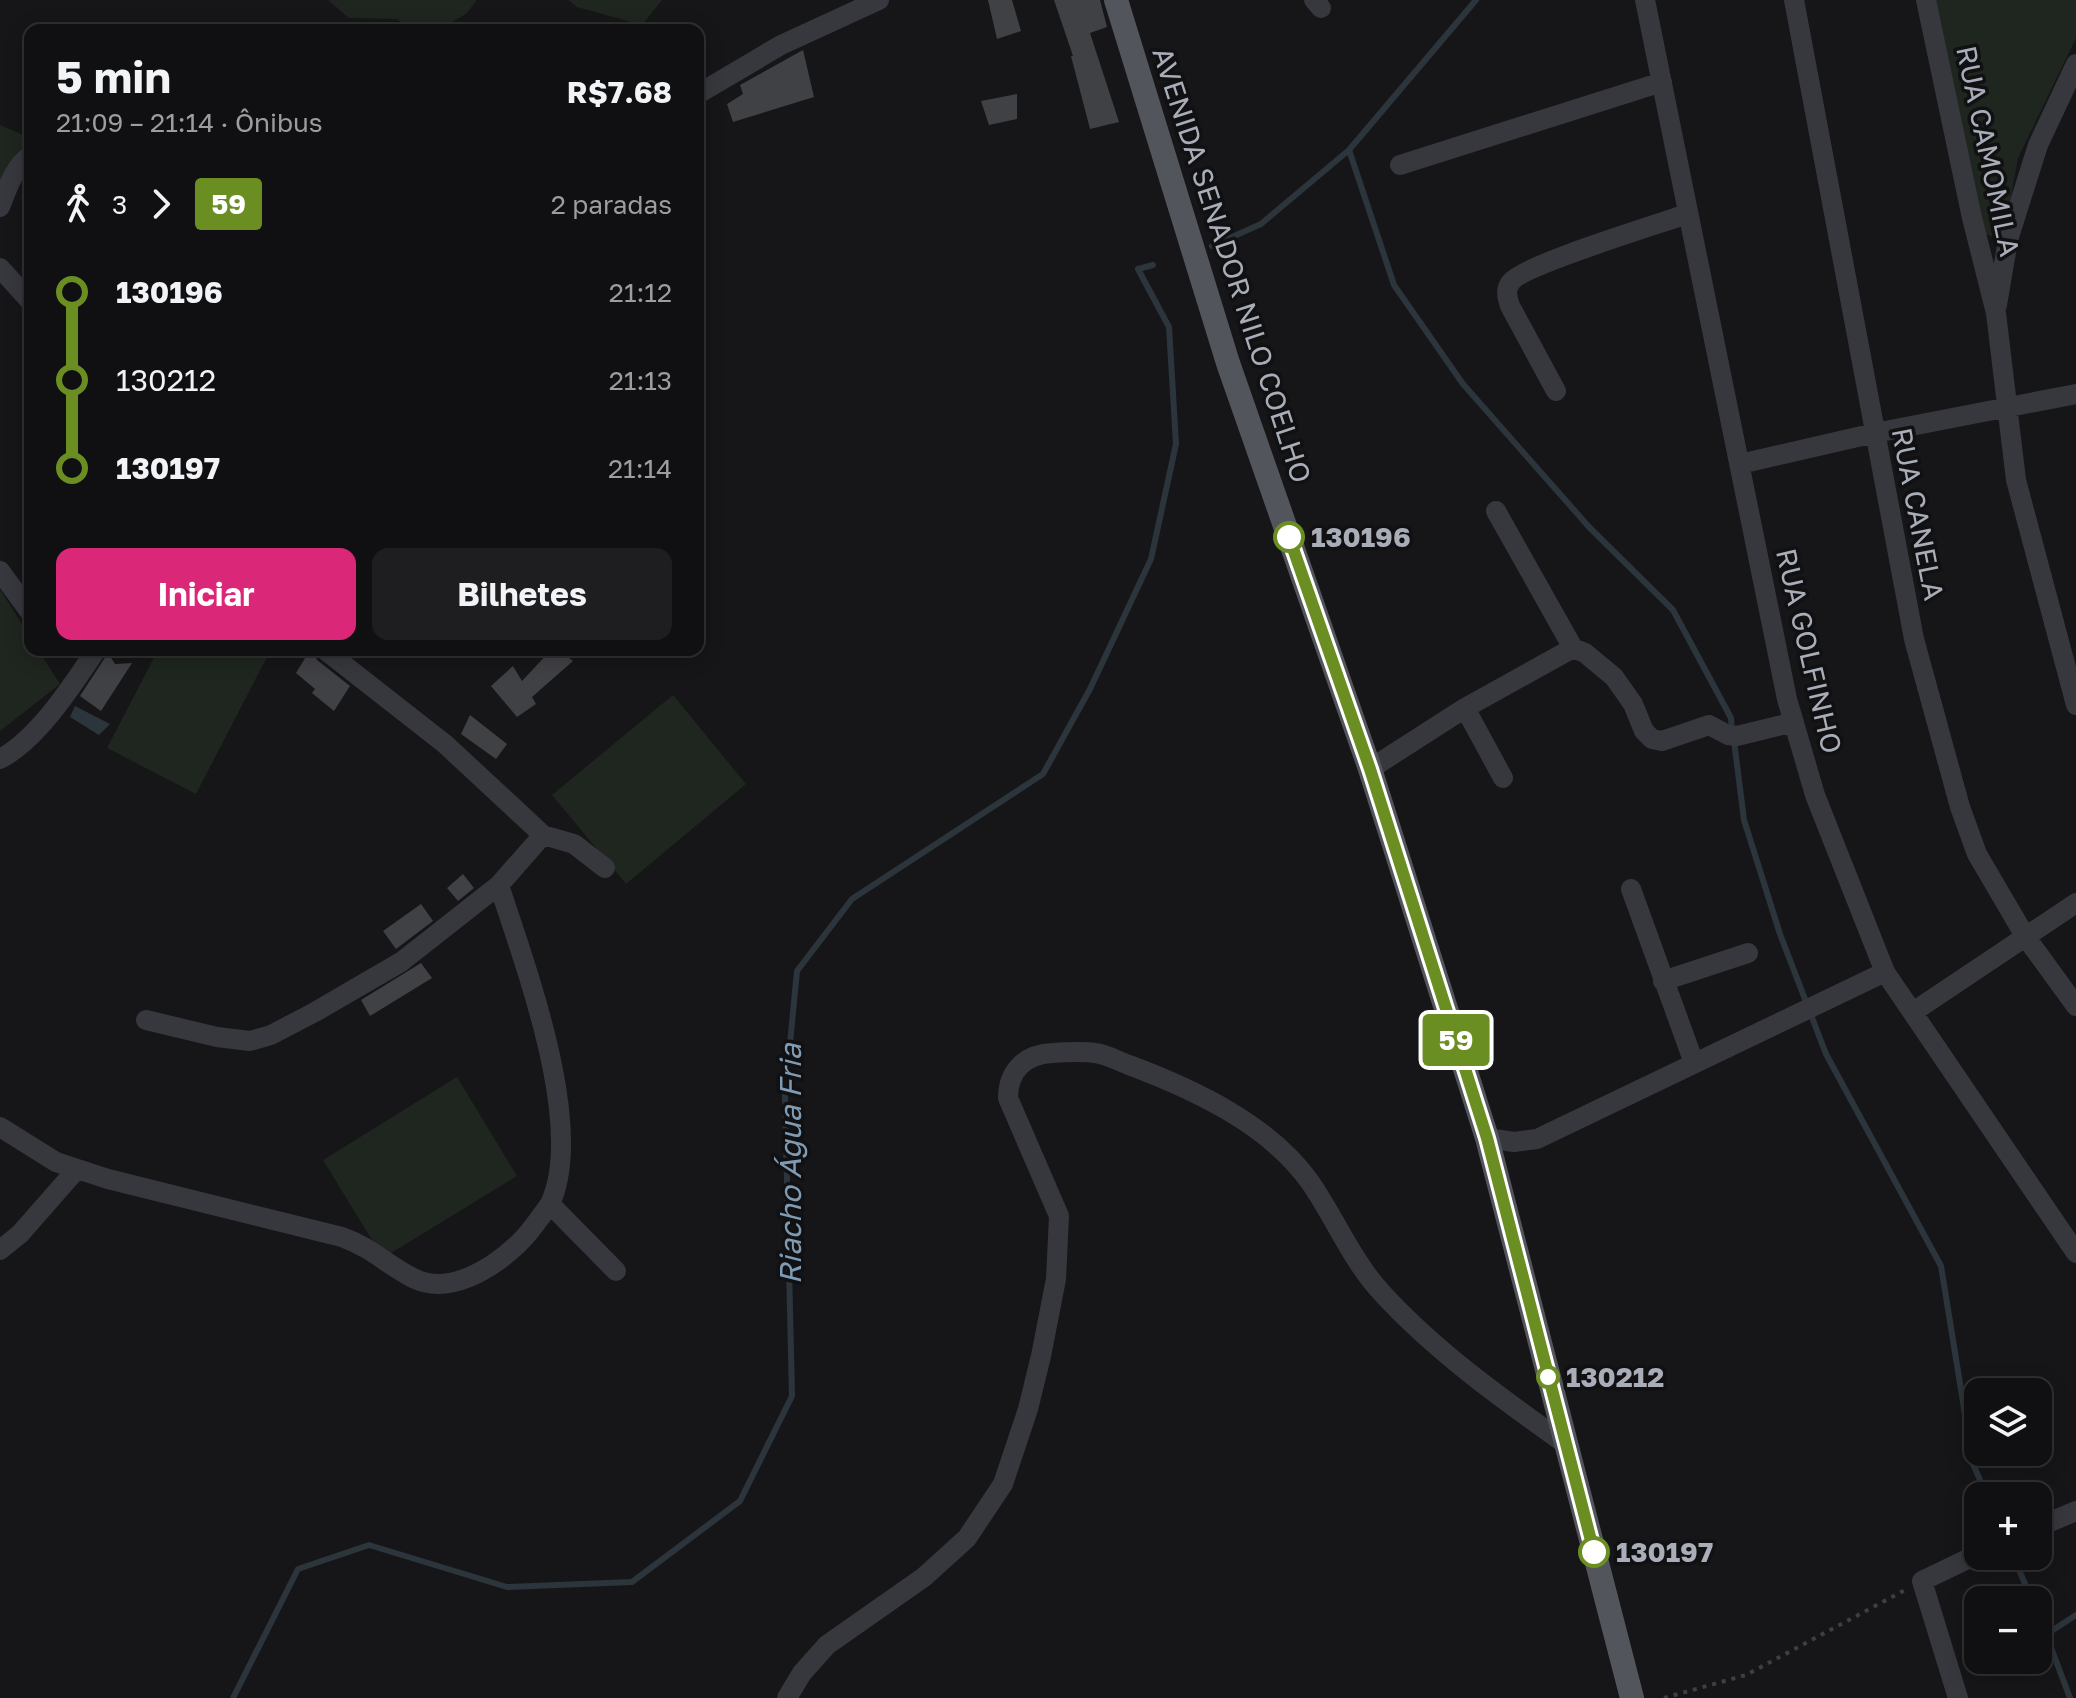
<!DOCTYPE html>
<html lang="pt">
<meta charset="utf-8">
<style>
:root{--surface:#101012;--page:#1e1e20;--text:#f1f3f6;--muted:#9c9d9f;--line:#303032;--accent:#db2777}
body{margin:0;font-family:"Golos Text",sans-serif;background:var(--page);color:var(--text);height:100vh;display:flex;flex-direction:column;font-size:30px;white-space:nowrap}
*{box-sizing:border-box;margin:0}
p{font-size:26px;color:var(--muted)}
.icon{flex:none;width:44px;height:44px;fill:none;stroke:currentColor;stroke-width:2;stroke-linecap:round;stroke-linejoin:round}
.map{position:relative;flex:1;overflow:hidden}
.details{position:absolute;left:24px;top:24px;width:680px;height:632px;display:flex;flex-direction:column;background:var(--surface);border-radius:16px;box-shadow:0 4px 20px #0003,0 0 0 2px var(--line)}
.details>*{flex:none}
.badge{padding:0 16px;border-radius:6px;font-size:28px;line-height:52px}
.buttons{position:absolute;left:1964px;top:1378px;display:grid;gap:16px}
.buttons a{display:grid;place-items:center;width:88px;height:88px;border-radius:16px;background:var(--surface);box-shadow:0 4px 20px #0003,0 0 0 2px var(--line);font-size:40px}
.map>.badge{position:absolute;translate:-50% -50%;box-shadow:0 0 0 4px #fff}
.legs{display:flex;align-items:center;gap:12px;height:88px;padding:0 32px;font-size:26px}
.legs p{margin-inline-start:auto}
.headline{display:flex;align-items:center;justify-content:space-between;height:136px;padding:0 32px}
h1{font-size:44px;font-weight:700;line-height:60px}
.primary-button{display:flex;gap:16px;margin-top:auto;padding:16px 32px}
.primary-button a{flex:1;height:92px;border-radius:16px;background:var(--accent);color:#fff;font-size:32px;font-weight:700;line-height:92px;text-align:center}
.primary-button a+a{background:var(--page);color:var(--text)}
ul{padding:0 32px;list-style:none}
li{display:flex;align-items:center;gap:28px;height:88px;font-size:30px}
li i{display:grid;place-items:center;width:12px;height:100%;margin:0 10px;background:currentColor}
li i::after{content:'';width:20px;height:20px;margin:-10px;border:6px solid;border-radius:50%;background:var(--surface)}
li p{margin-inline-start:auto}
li:first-child i{background:linear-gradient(#0000 50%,currentColor 0)}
li:last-child i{background:linear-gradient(currentColor 50%,#0000 0)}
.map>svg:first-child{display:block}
.green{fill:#1e261f}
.water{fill:#2c353c}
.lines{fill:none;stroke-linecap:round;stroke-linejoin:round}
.stream{stroke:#2c353c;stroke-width:6}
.building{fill:#404145}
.path{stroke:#3d3f44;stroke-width:4;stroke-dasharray:4 6;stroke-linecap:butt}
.minor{stroke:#37383d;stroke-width:20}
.major{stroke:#53555c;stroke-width:24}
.line-1-casing{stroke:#fff;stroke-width:18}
.line-1{stroke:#6b8e23;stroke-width:12}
.stop-1-dot{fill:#fff;stroke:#6b8e23;stroke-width:4}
.labels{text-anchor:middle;stroke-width:7;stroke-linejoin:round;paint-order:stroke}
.street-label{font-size:28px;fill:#a8adb8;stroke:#111113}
.stop-label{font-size:28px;font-weight:bold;fill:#a8adb8;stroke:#111113;text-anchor:start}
.water-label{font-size:30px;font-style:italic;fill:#7f9bb3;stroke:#111113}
</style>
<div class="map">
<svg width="2076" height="1698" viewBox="0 0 2076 1698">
<rect width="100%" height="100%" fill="#161618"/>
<path class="green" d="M328,0H477L466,14L437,30H417L396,19L349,18Z
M568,0H662L642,25L577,7Z
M1935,0H2076V38L2018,158L2007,217L1992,236L1983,234Z
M0,125L30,138L0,182Z
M0,589L30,637V650H38L60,684L0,731Z
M158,650H259L268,655L196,794L107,748Z
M673,695L746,784L626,884L552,795Z
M457,1077L517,1176L383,1258L323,1160Z"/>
<path class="water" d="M75,706L110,724L99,735L70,717Z"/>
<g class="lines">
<path class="stream" d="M1349,150L1394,285L1463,384L1589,527L1673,610L1731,718L1732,730
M1212,246L1261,224L1349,150L1476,0
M1734,741L1744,820L1780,934L1826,1054L1941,1266L1973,1464L1987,1496
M2013,1556L2032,1600
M2038,1613L2070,1698
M2047,1634L2076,1615
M233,1698L298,1569L369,1545L507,1587L632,1582L740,1501L792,1396L785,1095L797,971L852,899L1043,774L1090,689L1151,559L1176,444L1169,327L1138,269L1153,265"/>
</g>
<path class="building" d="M988,0H1012L1021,31L997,39Z
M1054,0H1100L1107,27L1090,33L1119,122L1090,129L1071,56H1073Z
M803,50L814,97L733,122L727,104L743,94L740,85Z
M1017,94V119L989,125L981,101Z
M310,650H312L317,660L350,686L334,711L312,693L315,689L296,673Z
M551,650H558L573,661L532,697L536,704L517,717L491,686L513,666L522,681Z
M108,653L115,664L132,663L101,711L80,696Z
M470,715L507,744L496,759L461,734Z
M463,874L474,888L458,901L447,888Z
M421,904L433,921L396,949L383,931Z
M421,963L432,978L370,1016L361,1000Z"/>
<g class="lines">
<path class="path" d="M1664,1698L1746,1675L1905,1590"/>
<path class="minor" d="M1314,0L1321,8
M1645,0L1787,699L1815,795L1885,972L2076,1253
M1794,0L1914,639L1960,807L1977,854L2025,936L2076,1006
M1926,0L1972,218L1996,313L2016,480L2076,705
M698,94L781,45L879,0
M1400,165L1662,82
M0,207C7,190 14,166 30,156
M0,268L30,301
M1997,305L2008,240L2038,145L2076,64
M1556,391L1510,306C1507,297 1505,289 1511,282C1523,265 1659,224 1687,214
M1740,464L1875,433L2076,394
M0,571L30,612
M1573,648L1585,653L1614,677L1633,704L1644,731L1652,739L1662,741L1709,725L1728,735L1737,736L1794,722
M325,650L445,744L543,835L574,844L605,868
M1465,708L1503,778
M0,759C38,739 72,686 96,650
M1370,769L1465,708L1573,648L1496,511
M499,885C525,966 586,1126 550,1204L616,1271
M1631,889L1694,1063
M1663,981L1748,953
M1913,1012L2076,903
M146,1020L217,1037L250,1041L271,1035L315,1012L401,962L499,885L543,835
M0,1127L56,1162L108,1179L342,1237C372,1248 386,1264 413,1278C449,1296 492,1269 519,1243C531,1232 540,1217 550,1204
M1487,1138L1514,1142L1537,1139L1885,972
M0,1250L20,1234L77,1169
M2038,1527L2076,1511
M787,1698L802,1673L827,1645L924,1577L967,1538L1003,1484L1028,1409L1041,1356L1056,1279L1059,1216L1008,1098C1008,1071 1025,1054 1053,1053C1067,1052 1081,1051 1095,1053C1106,1054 1118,1061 1129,1065C1193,1089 1269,1124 1310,1182C1335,1218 1352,1261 1382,1293C1435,1351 1501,1398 1564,1443
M1958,1698L1922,1581L1978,1554"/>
<path class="major" d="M1116,0L1228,363L1370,769L1487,1138L1632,1698"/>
</g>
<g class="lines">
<defs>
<path id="line-1" d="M1289,537L1370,769L1487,1138L1594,1552"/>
</defs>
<use href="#line-1" class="line-1-casing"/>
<use href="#line-1" class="line-1"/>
</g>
<g class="stop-1-dot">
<circle cx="1289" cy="537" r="14"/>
<circle cx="1548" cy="1377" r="10"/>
<circle cx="1594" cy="1552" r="14"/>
</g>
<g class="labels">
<g class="street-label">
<text transform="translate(1988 151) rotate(78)" y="10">RUA CAMOMILA</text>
<text transform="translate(1232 265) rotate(72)" y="10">AVENIDA SENADOR NILO COELHO</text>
<text transform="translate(1918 514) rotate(79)" y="10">RUA CANELA</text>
<text transform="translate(1809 651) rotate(77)" y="10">RUA GOLFINHO</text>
</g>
<g class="stop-label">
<text x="1311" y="547">130196</text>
<text x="1566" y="1387">130212</text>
<text x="1616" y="1562">130197</text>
</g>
<g class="water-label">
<text transform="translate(791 1164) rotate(-90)" y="10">Riacho Água Fria</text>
</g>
</g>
</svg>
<div class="buttons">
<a><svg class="icon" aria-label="layers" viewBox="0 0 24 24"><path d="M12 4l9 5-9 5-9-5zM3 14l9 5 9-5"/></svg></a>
<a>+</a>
<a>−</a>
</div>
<b class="badge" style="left:1456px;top:1040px;background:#6b8e23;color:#fff">59</b>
<section class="details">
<div class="headline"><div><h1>5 min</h1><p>21:09 – 21:14 · Ônibus</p></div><b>R$7.68</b></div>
<div class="legs"><svg class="icon" aria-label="walk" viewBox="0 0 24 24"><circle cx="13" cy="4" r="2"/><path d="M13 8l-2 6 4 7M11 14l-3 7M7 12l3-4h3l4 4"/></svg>3<svg class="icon" aria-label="forward" viewBox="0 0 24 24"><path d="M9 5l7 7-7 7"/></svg><b class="badge" style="background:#6b8e23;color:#fff">59</b><p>2 paradas</p></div>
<ul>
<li><i style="color:#6b8e23"></i><b>130196</b><p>21:12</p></li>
<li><i style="color:#6b8e23"></i><span>130212</span><p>21:13</p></li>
<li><i style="color:#6b8e23"></i><b>130197</b><p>21:14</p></li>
</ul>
<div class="primary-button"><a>Iniciar</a><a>Bilhetes</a></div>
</section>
</div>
